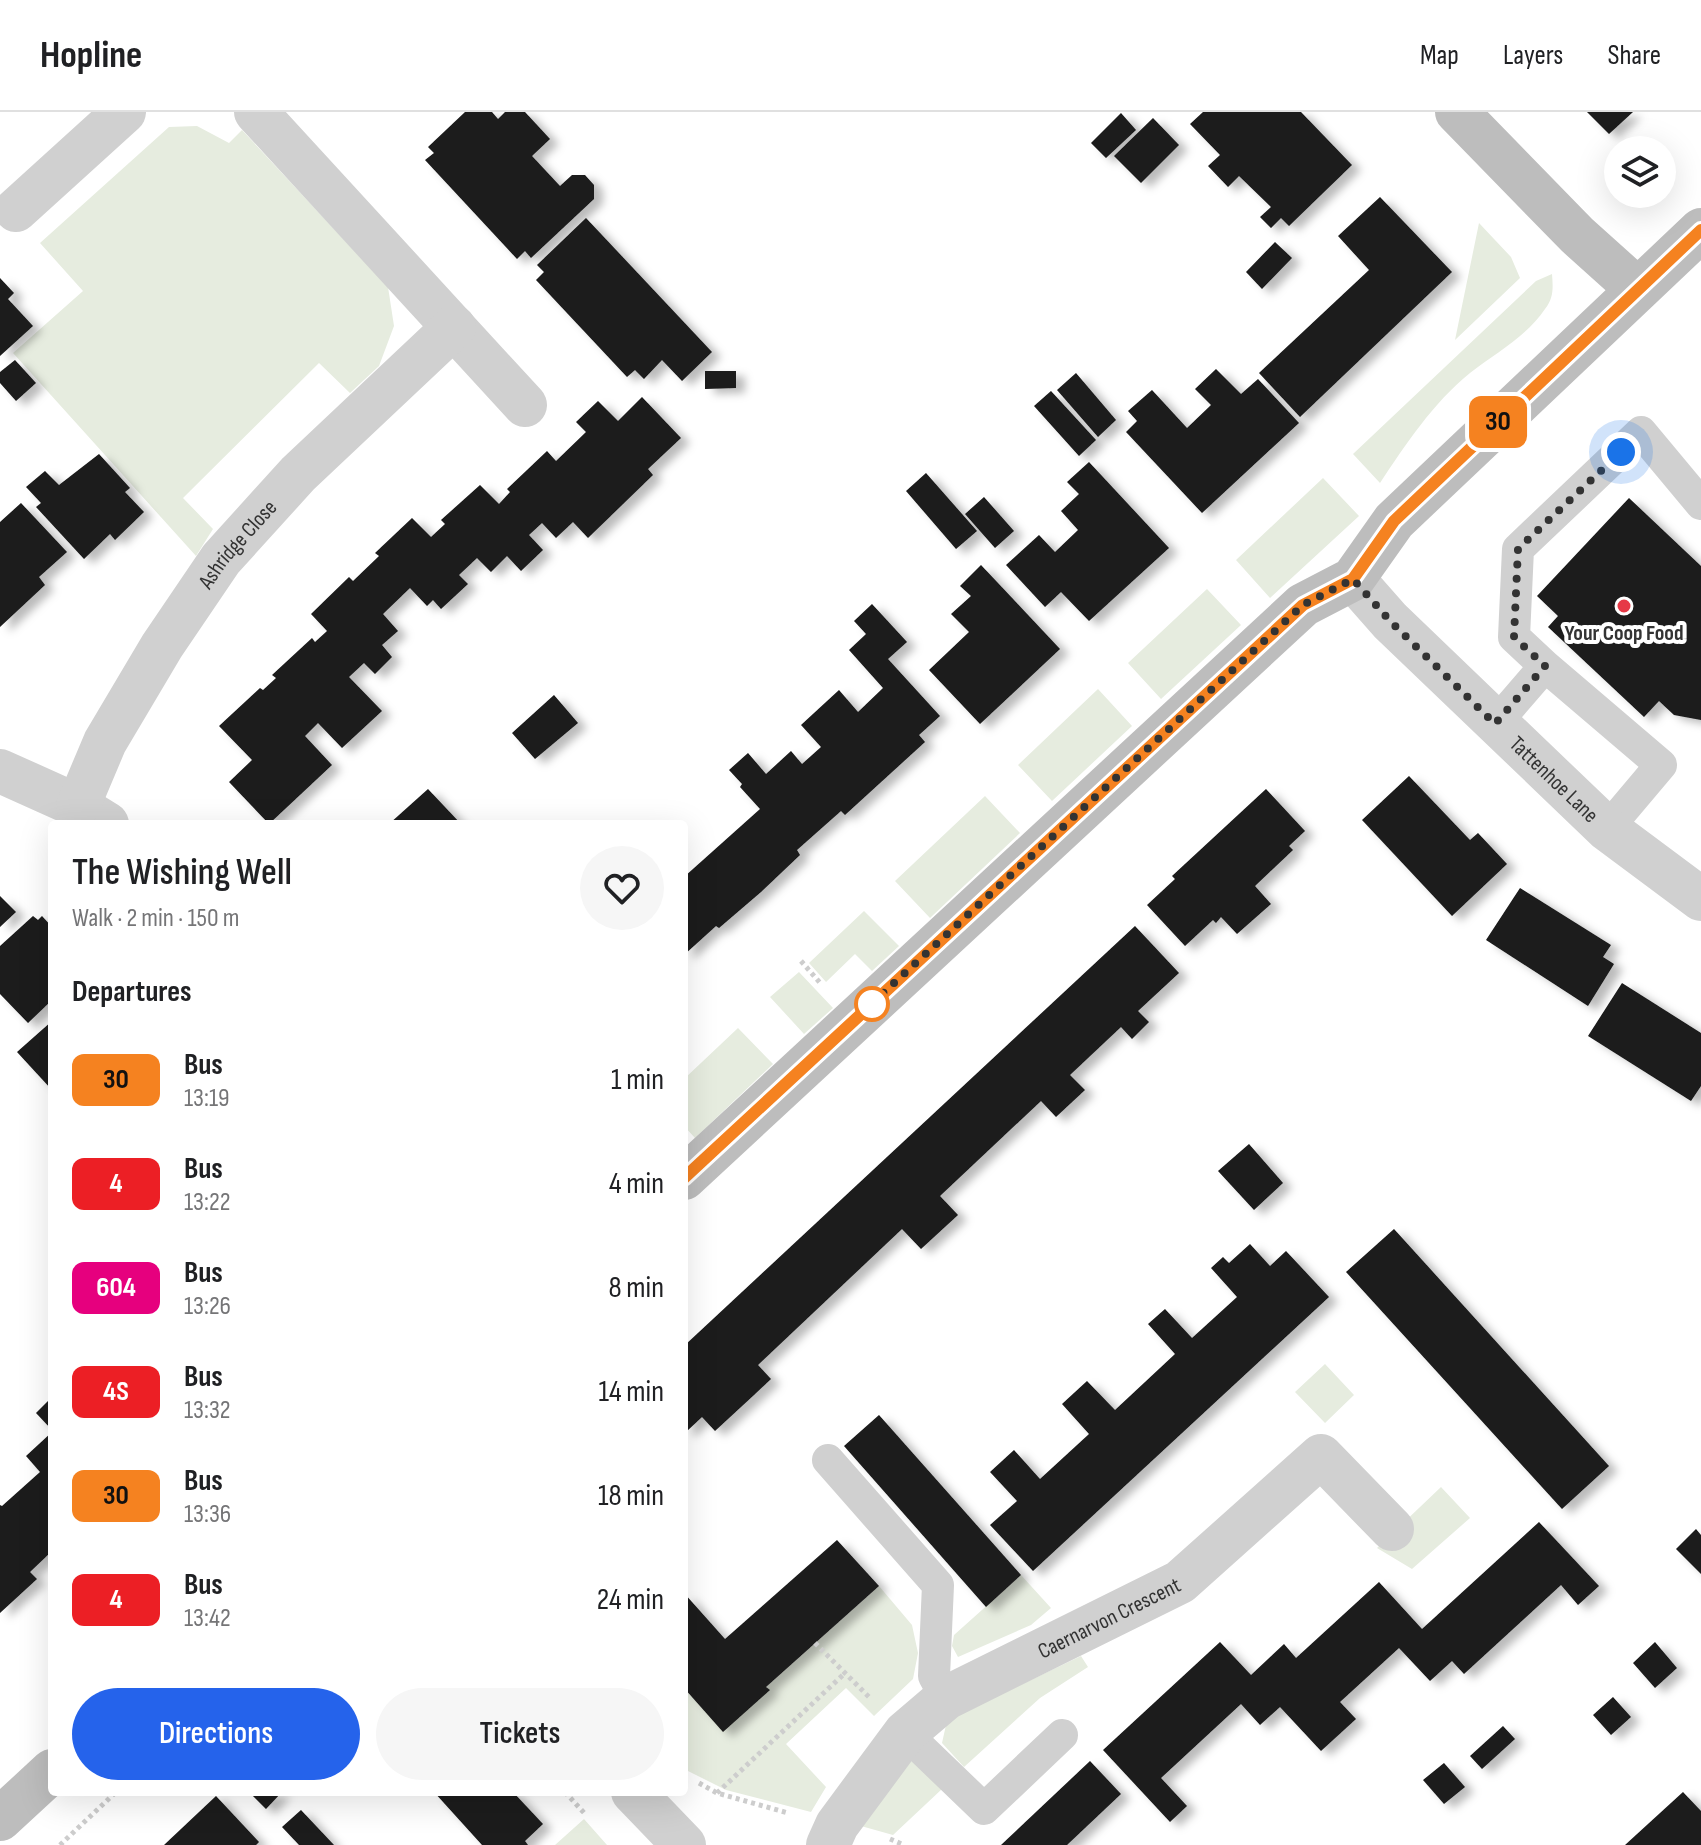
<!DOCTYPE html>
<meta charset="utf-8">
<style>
:root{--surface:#fff;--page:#f6f6f6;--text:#202124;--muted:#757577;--line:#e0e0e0;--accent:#2563eb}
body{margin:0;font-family:"Sofia Sans Condensed",sans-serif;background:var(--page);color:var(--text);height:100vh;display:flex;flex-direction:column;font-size:30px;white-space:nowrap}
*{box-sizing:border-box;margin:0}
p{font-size:26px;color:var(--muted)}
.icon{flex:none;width:44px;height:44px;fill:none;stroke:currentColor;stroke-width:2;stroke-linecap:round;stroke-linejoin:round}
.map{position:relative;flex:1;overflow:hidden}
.panel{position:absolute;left:48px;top:708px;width:640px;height:976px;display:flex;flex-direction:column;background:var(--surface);border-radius:8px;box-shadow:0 8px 32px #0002}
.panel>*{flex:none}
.badge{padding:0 16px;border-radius:12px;font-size:28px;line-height:52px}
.tools{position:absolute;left:1604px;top:24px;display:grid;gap:16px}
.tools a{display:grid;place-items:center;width:72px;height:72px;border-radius:50%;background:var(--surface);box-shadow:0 8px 32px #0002;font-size:40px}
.you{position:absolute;width:40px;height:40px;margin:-20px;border:6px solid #fff;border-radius:50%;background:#1a73e8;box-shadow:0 0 0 12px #1a73e833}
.map>.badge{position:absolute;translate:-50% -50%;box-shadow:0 0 0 4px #fff}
h2{padding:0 24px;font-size:30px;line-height:72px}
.round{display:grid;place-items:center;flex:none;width:84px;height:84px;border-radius:42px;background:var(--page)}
.head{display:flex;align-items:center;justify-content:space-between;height:136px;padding:0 24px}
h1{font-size:38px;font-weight:600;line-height:60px}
.primary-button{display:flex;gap:16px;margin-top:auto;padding:16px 24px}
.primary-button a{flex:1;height:92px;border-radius:48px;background:var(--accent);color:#fff;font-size:32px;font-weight:600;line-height:92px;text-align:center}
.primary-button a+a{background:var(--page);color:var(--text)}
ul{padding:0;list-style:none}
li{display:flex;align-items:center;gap:24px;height:104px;padding:0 24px}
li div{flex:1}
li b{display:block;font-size:30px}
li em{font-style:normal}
li .badge{min-width:88px;font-weight:700;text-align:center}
header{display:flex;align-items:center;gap:48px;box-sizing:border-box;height:112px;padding:0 40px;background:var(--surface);border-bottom:2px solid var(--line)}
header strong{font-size:38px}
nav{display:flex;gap:44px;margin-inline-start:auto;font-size:28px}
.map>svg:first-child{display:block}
.green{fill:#e6ecdf}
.building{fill:#1a1a1a;filter:url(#shadow)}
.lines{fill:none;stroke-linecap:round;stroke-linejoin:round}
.path{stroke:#cdcdcd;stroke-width:5;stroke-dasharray:4 4;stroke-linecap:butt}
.lane{stroke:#d0d0d0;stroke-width:32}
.street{stroke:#d0d0d0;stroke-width:44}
.secondary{stroke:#bdbdbd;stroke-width:44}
.line-casing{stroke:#fff;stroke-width:18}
.line{stroke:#f58220;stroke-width:12}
.walk{stroke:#333;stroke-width:8;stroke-dasharray:0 14.4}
.poi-dot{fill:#e63946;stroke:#fff;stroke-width:3}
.stop-dot{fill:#fff;stroke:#f58220;stroke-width:4}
.labels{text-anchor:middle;stroke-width:8;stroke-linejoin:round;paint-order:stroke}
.street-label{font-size:22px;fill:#333;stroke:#fff}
.poi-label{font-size:22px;font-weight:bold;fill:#333;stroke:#fff}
</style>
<header>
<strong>Hopline</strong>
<nav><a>Map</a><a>Layers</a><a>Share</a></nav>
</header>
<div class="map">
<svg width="1701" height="1733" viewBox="0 0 1701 1733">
<defs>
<filter id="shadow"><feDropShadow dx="9" dy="5" stdDeviation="4" flood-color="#0004"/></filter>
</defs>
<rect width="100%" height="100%" fill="#fff"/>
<path class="green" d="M197,14L229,31L242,18L388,175L394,214L379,254L350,281L319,251L183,386L213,417L196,444L13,241L83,179L40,131L169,15Z
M1479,111L1511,145L1520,166L1455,228Z
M1552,162C1553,175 1554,186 1545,197C1526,225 1496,241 1470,261C1433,291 1406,332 1380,371L1353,342L1536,169Z
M1323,366L1359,404L1270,486L1236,448Z
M1207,477L1241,513L1161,587L1128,551Z
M1098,577L1132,614L1052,689L1018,653Z
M985,684L1020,721L930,806L895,769Z
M864,799L899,834L872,859L855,842L826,870L809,851Z
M799,860L833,896L804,922L770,885Z
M738,916L773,952L695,1026L684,1014V967Z
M1325,1252L1354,1283L1325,1311L1295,1280Z
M1441,1375L1470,1406L1412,1457L1377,1436Z
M1021,1463L1051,1496L1031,1513L958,1545L952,1534L954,1523Z
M879,1474L912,1513L918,1541L913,1567L874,1604L846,1576L786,1632L826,1675L811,1700L726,1678L684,1657V1576L723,1619L769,1578L766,1575Z
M1081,1544L1088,1555L1040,1586L964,1655L942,1631L946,1613L961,1601Z
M911,1645L942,1677L893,1723L861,1714Z
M584,1707L607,1733H555Z"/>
<path class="building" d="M465,0H492L498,7L505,0H525L550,27L532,44L560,74L572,63H585L594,73V87L531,146L525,139L517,147L425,48L434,41L428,35Z
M1203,0H1301L1352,53L1289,114L1281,106L1271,116L1260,105L1271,95L1239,64L1228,75L1208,54L1220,43L1190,12Z
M1587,0H1633L1609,22Z
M1121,1L1136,18L1106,46L1091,31Z
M1153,6L1179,33L1141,71L1114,44Z
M1380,85L1452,160L1300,305L1259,261L1369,158L1338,124Z
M586,106L712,240L682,269L662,248L644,267L635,258L627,265L536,168L544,160L537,153Z
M1275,130L1292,146L1262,177L1246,160Z
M0,166L14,181L8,187L33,214L0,244Z
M15,248L36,271L16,289L0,271V260Z
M1216,257L1241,282L1258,267L1299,311L1202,401L1126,320L1137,309L1128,299L1152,278L1187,316L1211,293L1195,277Z
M705,259H736V276L705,277Z
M1076,261L1116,308L1098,325L1057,278Z
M1051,279L1096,328L1079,344L1034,294Z
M642,285L681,326L648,357L653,363L588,426L573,410L556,426L542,411L529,423L543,438L521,459L507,444L491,460L477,446L459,463L468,472L441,497L433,488L427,494L410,476L383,502L398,519L382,533L392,545L375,562L364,551L349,565L382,599L342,636L318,611L305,624L332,653L269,712L229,670L252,648L219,614L260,576L263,578L276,566L272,563L312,526L315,530L327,519L311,502L349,465L353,469L379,444L375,441L412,406L431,425L445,412L441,408L480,373L499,392L510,380L507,377L547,339L556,349L586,320L576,310L598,289L618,309Z
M99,342L130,376L125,380L144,400L115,428L110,422L84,447L36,395L41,391L26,375L45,359L59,373Z
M1089,350L1169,436L1089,509L1061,480L1045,495L1006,453L1039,423L1055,440L1078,418L1061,399L1079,382L1067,370Z
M926,361L977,419L956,437L906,379Z
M984,385L1014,419L995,436L965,402Z
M1629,386L1701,454V608L1674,603L1659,589L1644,605L1548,515L1558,504L1537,484Z
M21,391L67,440L39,465L45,473L0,515V410Z
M981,453L1060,537L980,612L929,558L969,520L951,502L971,484L960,474Z
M872,492L907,530L888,547L940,604L919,623L925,630L845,703L841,699L797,738L800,743L761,780L719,816L716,814L684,843V765L760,697L740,675L742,672L729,658L748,641L766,662L791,639L802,652L821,635L801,613L839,578L858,600L883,576L849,538L866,522L854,509Z
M554,583L578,611L535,647L512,621Z
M1409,664L1470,728L1478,721L1507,752L1452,804L1362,708Z
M428,677L461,712H389Z
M1266,677L1305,719L1289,734L1293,738L1255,774L1271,792L1237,822L1221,805L1216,811L1213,808L1185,834L1147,793L1175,767L1172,764Z
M1520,776L1611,833L1603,845L1614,852L1588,894L1486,828Z
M0,784L16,800L0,815Z
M33,804L38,808L42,804L52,815V888L28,911L0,882V834Z
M1135,814L1179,861L1138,899L1149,910L1132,927L1121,915L1070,963L1085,978L1056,1005L1041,989L940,1084L958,1103L921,1137L902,1117L758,1253L771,1267L754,1283L715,1319L702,1305L686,1320L684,1318V1234Z
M1622,871L1701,921V974L1691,989L1588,924Z
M52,909V978L17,940Z
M1249,1032L1283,1071L1254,1098L1218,1059Z
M1394,1117L1609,1354L1562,1397L1346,1160Z
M1250,1132L1270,1154L1286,1139L1329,1185L1033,1459L990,1413L1017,1389L990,1360L1014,1338L1040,1367L1089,1322L1062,1292L1087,1269L1115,1298L1175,1242L1148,1212L1165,1197L1192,1226L1237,1185L1211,1156L1223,1145L1229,1151Z
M52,1285V1318L36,1301Z
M879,1303L1021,1463L986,1495L844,1334Z
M52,1320V1439L30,1460L37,1467L0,1501V1393L2,1394L40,1360L26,1344Z
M1539,1410L1599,1474L1578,1493L1561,1473L1464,1562L1452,1549L1430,1569L1399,1536L1340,1590L1356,1607L1321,1639L1280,1595L1260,1613L1241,1592L1161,1666L1187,1694L1170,1710L1103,1638L1220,1530L1251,1563L1284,1532L1296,1546L1379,1470L1422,1517Z
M1696,1417L1701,1423V1462L1676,1437Z
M837,1428L879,1474L766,1575L770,1578L723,1620L684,1576V1481L725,1527Z
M1655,1530L1677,1556L1655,1576L1633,1551Z
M1613,1585L1631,1605L1611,1623L1593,1603Z
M1503,1614L1515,1627L1482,1657L1470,1644Z
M1090,1649L1121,1682L1067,1733H1001Z
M1444,1651L1465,1675L1444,1692L1423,1668Z
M253,1680H282L266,1697L251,1682Z
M434,1680H513L543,1712L525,1729L528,1733H482Z
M1683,1680L1701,1699V1733H1625Z
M216,1684L259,1730L256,1733H164Z
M301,1698L334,1733H299L282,1715Z"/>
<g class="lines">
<path class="path" d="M801,849L822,873
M815,1531L870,1586
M699,1671L717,1681L788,1701
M565,1680L586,1703
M717,1681L845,1561
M890,1727L904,1733
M60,1733L116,1680"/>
<path class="lane" d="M1545,554L1514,525L1518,437L1641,320L1701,392
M1495,612L1545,554L1661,653L1607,717
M828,1348L938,1473L934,1564L946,1586
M905,1621L984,1697L1062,1623"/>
<g class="street">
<path d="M256,0L525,293"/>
<path d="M16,98L124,0"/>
<path id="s1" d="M1353,467L1390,509L1607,717L1701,787"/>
<path d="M0,659L78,694L107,712"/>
<path id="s2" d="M78,694L105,630L162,534L221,447L298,362L454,215"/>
<path d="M633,1680L684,1733"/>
<path id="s3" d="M828,1733L837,1713L905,1621L946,1586L1180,1470L1321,1344L1392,1417"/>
</g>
<path class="secondary" d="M1457,0L1577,123L1637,177
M684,1066L1303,493L1353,467L1394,409L1701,118
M0,1707L52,1659"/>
</g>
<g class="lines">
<defs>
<path id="line" d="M684,1066L1303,493L1353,467L1394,409L1701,118"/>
</defs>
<use href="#line" class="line-casing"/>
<use href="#line" class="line"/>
<path class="walk" d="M872,892L867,896L1303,493L1353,467L1390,509L1495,612L1545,554L1514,525L1518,437L1621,340"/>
</g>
<circle class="poi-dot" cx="1624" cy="494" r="8"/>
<circle class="stop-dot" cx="872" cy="892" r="16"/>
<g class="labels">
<g class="street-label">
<text dy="8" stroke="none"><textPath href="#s2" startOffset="308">Ashridge Close</textPath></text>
<text dy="8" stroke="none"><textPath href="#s1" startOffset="284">Tattenhoe Lane</textPath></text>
<text dy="8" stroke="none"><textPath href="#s3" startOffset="372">Caernarvon Crescent</textPath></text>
</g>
<g class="poi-label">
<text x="1624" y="528">Your Coop Food</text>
</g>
</g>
</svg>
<div class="tools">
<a><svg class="icon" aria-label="layers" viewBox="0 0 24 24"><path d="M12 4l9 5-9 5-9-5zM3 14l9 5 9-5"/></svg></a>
</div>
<div class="you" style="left:1621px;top:340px"></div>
<b class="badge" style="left:1498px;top:310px;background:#f58220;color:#111">30</b>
<section class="panel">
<div class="head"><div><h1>The Wishing Well</h1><p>Walk · 2 min · 150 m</p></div><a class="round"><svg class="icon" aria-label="heart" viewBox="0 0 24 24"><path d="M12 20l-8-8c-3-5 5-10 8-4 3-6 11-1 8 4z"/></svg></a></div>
<h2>Departures</h2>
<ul>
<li><span class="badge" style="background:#f58220;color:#111">30</span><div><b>Bus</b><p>13:19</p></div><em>1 min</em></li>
<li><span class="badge" style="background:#ec1f25;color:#fff">4</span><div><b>Bus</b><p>13:22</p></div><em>4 min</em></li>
<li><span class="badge" style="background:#e6007e;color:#fff">604</span><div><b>Bus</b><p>13:26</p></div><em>8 min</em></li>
<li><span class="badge" style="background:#ec1f25;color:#fff">4S</span><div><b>Bus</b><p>13:32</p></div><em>14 min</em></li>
<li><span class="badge" style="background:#f58220;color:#111">30</span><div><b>Bus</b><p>13:36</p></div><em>18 min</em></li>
<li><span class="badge" style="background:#ec1f25;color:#fff">4</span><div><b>Bus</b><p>13:42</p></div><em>24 min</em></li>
</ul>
<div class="primary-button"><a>Directions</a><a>Tickets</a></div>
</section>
</div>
